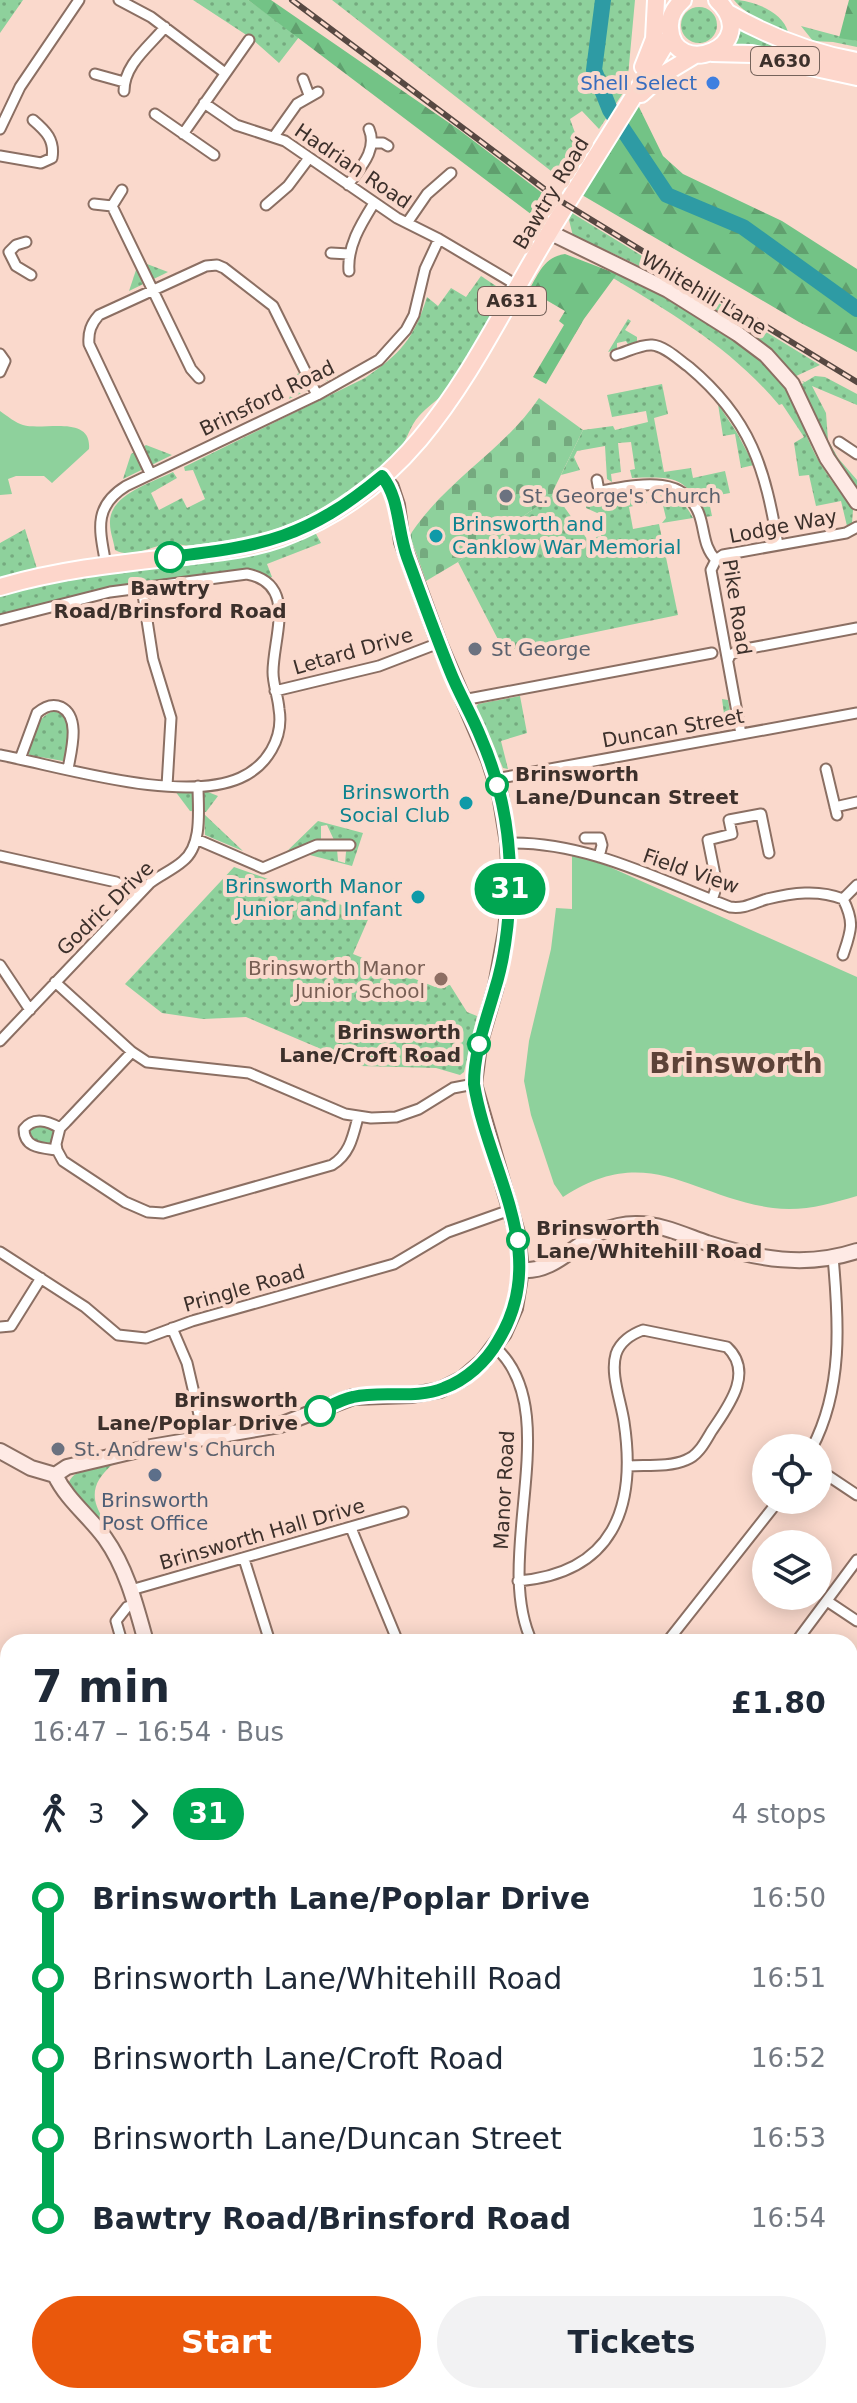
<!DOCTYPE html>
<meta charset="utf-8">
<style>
:root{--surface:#fff;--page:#f2f2f3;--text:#1f2937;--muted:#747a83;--accent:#ea580c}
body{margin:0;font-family:"DejaVu Sans",sans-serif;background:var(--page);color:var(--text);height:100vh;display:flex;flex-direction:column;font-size:30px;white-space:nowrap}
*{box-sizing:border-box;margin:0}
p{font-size:26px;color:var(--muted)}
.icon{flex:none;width:44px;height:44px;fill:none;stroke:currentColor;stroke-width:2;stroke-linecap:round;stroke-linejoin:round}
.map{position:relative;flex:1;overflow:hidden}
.drawer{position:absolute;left:0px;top:1634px;width:858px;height:770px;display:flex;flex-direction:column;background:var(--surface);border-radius:24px 24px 0 0;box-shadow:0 4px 20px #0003}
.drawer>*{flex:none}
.badge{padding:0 16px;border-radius:26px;font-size:28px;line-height:52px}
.controls{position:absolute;left:752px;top:1434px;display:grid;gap:16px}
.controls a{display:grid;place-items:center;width:80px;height:80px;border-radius:50%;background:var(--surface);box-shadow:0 4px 20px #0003;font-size:40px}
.map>.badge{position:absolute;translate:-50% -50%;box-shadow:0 0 0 4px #fff}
.legs{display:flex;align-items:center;gap:12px;height:88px;padding:0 32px;font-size:26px}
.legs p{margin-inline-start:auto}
.headline{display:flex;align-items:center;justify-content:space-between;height:136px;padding:0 32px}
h1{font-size:44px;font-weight:600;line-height:60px}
.cta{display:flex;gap:16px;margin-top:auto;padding:16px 32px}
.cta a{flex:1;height:92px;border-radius:48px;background:var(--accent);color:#fff;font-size:32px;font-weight:600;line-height:92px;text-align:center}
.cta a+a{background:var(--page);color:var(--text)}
ul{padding:0 32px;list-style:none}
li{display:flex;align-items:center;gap:28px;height:80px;font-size:30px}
li i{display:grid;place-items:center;width:12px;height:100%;margin:0 10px;background:currentColor}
li i::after{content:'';width:20px;height:20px;margin:-10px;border:6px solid;border-radius:50%;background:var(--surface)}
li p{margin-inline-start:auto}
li:first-child i{background:linear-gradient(#0000 50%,currentColor 0)}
li:last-child i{background:linear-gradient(currentColor 50%,#0000 0)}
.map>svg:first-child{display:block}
.grass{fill:url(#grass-dots)}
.forest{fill:url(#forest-firs)}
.cemetery{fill:url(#cemetery-stones)}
.park{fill:#8ed19c}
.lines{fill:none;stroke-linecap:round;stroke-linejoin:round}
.river{stroke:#2e9ba4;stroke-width:16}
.street-casing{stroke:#8b6f63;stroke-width:13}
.secondary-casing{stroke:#8b6f63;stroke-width:18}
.primary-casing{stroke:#fff;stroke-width:20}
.highway-casing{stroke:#fff;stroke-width:22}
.street{stroke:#fff;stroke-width:9}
.secondary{stroke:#feeae5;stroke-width:14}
.primary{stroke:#fdd6cb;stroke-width:16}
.highway{stroke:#fbbaa8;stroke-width:18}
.rail-casing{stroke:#574842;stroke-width:6}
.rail{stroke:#fad9cc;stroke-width:3;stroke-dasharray:9;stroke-linecap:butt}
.line-1-casing{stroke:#fff;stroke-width:18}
.line-1{stroke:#00a651;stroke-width:12}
.shop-dot{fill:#3f7fe0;stroke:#fad9cc;stroke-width:3}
.worship-dot{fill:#6b7280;stroke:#fad9cc;stroke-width:3}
.culture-dot{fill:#0f9aa8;stroke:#fad9cc;stroke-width:3}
.stop-1-dot{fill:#fff;stroke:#00a651;stroke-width:4}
.education-dot{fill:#8d6e63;stroke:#fad9cc;stroke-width:3}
.service-dot{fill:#5c6f8a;stroke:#fad9cc;stroke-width:3}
.labels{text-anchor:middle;stroke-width:8;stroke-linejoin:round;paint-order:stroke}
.shield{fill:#fad9cc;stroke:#75635b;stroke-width:2}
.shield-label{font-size:18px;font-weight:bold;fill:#3c302b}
.shop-label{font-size:20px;fill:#366cbe;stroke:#fad9cc;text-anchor:end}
.street-label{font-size:20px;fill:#3c302b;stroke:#fad9cc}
.worship-label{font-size:20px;fill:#5b616d;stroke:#fad9cc;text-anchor:start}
.culture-label{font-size:20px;fill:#0d838f;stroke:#fad9cc;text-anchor:end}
.stop-label{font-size:20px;font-weight:bold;fill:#3c302b;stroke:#fad9cc;text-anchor:start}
.education-label{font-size:20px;fill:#785e54;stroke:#fad9cc;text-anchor:end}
.service-label{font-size:20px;fill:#4e5e75;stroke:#fad9cc}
.district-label{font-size:28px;font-weight:bold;fill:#5d4238;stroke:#fad9cc}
</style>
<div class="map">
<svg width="857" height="2403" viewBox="0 0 857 2403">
<defs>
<pattern id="grass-dots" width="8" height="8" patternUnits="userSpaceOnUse" patternTransform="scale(2)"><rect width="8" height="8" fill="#8ed19c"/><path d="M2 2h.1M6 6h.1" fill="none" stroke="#75aa7f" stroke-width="1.8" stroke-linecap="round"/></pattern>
<pattern id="forest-firs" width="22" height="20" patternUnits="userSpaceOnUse" patternTransform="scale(2)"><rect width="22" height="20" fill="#73c386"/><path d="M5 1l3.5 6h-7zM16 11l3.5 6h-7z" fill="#609f6e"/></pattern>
<pattern id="cemetery-stones" width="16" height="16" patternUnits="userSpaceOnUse" patternTransform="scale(2)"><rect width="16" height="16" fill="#8ed19c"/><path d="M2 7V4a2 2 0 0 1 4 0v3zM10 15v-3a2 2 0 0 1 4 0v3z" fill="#75aa7f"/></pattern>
</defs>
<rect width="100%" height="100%" fill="#fad9cc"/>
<path class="grass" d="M0,0H23L0,33Z
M193,0H248L299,37L279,63L251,38Z
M332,0H635L627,87L599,129L582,111L570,119L584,158L569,185Z
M734,0C753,0 783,12 788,32C768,25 747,16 734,0Z
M681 25a18 18 0 1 1 36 0a18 18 0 1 1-36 0Z
M801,26L857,41V47L833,42L813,41Z
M737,27L811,53L810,59L767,48L732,45Z
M572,213L820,365L794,377C738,316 650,267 573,236L569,220Z
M147,264L168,272L129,291L136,270Z
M617,274C672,301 749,334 784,386C797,406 803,428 812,448C822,470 839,490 853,510L852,523L847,526L841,501L816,506L809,475L799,476L794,443L804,437L782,404L779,405C733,350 675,315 613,278Z
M481,276L505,292C492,321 467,368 446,391C438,400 427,407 419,416C410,425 407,441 398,452C351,503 268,543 198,546C188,547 178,543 168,544C151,546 131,559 115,550C114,542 110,532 110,524C108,495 151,483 173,472L177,478L151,493L159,510L182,498L187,508L205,499L193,470L185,471L184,467L365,378C400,354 414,339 427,297L438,306L451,288L466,297Z
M628,319L631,321L625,330L637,337V341L629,346L626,341L617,343V349L608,352Z
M313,367L339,375L289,399L297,374Z
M815,376L825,377L857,394V405L812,386L826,413L828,440L838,458L857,480V488L834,457L799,385L804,383L802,381L805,382Z
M662,384L668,414L654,418L664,472L691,468L693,478L725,471L730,493L708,497L712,516L705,517C686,475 674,477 632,478L630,470L635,469L631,442L618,443L621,472L611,474L612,482L607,479L605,446L577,451L574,457L580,470L561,475L583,430L613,426L615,430L648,422L646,411L612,417L607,395Z
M718,404L737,433L754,465L741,468L735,434L723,436Z
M146,445L172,455L123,479L131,454Z
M659,489C676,493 685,503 693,518L662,523L666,518Z
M645,490L647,503L629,507L633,529L659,524L678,615L504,651L458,562L555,494L587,539L601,536L606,517L586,508V502Z
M25,529L38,572L0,582V543Z
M315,532L321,543L267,564L272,577L268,578L262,573L249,570L107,589L63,598L0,617V594L42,582L294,540Z
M520,696L527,733L501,741L508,769L503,768L476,707L478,704Z
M722,699L728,700L732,724L720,731L718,716L724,714Z
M53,711L62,714L67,720V749L63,761L29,755C30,737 36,718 53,711Z
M175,791L208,792L218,796L206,812L190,811Z
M204,814L243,851L205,835Z
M318,821L363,833L352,866L306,854L334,847L337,849L338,861L345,863L346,852L352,841L334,840L327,825L321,826V839L318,842L282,856Z
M234,867L370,915L353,954L435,987L450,985L467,1012L477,1016L464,1072L460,1075L436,1068L361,1066L246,1017L203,1019L162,1013L125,984Z
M48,1125L53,1128V1138L49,1144L31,1140L28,1131L33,1126Z
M113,1464C93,1481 89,1497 103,1518L102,1523H98L68,1485C72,1468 97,1468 113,1464Z
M0,2162L8,2164V2206L0,2205Z
M850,2320H857V2359H850Z
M125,2396H341L313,2403H125Z"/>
<path class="forest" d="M248,0H271L458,129L558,205L544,224Z
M849,0H857V41L839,38Z
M638,105L663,156L683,174L782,221L857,269V352L799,322L582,195Z
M565,254L617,274L584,319L546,384L533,377L564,325L559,321L565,311L529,290C539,273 544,257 565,254Z
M857,1992V2032L850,2034V1995Z"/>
<path class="cemetery" d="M539,398L583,430L553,491L555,494L458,562L426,581L410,536L412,532C447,480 505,449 539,398Z"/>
<path class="park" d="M0,411C7,416 16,423 23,425C43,431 92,414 89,449L52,483L44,476H16L8,479L12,494L0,495Z
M572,855L594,860L857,977V1196C829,1204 803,1212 773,1208C691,1197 649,1141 563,1197L554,1184L531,1115L524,1081L529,1041L551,949L556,908L572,909Z
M8,1789V1840L0,1842V1792Z"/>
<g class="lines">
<path class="river" d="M603,0L594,70L610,110L667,195L743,227L857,309"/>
<defs>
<path id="street" d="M119,0L151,17L225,73
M95,74L124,82
M303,79L309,95
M124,91C124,64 150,46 165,27
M204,103L236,125L285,141L397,218L439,239L520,287
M155,114L214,155
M0,129L20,87L79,0
M183,134L249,40
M275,135L297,104L318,92
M373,143H383L388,146
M0,156L41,163L52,158C55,140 46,131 33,120
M348,185C360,168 378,150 369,129
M94,204L112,206L122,190
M266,205L288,186L309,158
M112,206L191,369L199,378
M407,223L427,194L451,173
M26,242L16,245L9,252L16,266L31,275
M331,253L349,254
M349,271C347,246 361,224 374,203
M0,354L5,361L0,372
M616,355C627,352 641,344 652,345C665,346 679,360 689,367C751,419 765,468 778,545
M839,442L857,454
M150,473L89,344C88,332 91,324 99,315L206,266L217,265L224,268L273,306L317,395
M597,480L599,491C633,486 683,472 699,514C705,530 703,547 716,560L711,570L741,734
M716,560L723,555L846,533L857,527
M106,565C100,531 92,507 126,486L317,395L379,360L406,330L414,315L425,269L439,239
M142,588L153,659L171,718L167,786
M0,620L110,592L247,574C298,584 273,637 273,672C273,685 278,696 279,709C284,738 267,766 240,778C181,804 63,767 0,755
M728,660L730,655L740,650L857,628
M275,691L379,666L439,643
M463,700L712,653
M20,759L37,713C44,707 52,703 61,707C81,717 71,751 68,769
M826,769L837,815
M495,779L857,713
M835,807L857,802
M585,838H600L602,845L599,857
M196,839L263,868L317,845H350
M508,843C586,841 659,880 730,907C745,909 753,903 767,899C792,893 818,889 843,899
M0,856L116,882L124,886L135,897
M843,899C855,923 851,931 843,955
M843,899L857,885
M712,900L717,885L708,840L732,834L729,820L761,814L769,853
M0,965L30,1010
M55,982L132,1052L147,1062L249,1073L345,1114L371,1118L396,1117L419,1109L453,1088L474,1084
M0,1041L150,883C160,875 173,870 183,861C203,845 198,809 198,786
M132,1052L66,1122L60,1128L56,1144L57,1150L63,1161L125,1202L148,1212L163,1213L332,1165C350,1154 353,1136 358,1117
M57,1150C41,1148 24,1148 24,1129C34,1116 48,1121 60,1128
M0,1252L85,1307L118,1335L146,1338L192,1321L394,1264L448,1232L510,1210
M0,1327L11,1326L41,1278
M172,1328L187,1363L204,1436
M495,1347C567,1411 491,1557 532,1642
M812,1448C843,1389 839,1322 833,1257
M818,1469L857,1495
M351,1528L398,1642
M244,1559L270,1642
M518,1581C613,1573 637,1508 624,1422C621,1401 610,1374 616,1354C620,1342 632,1334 643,1330L727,1347C755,1373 727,1408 711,1432C705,1442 698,1456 686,1460C670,1467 647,1465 629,1466
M131,1590L403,1512
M827,1601L857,1621
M122,1642L116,1621L127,1607L135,1604
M667,1642L779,1500
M796,1642L857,1560
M850,1745L857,1734
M850,1859L857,1862
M515,2403L516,2396"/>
<path id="secondary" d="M549,232L668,290L738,334L766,355L792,384L827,458L857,502
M521,1270C565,1274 583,1223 637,1224C661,1224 684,1235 707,1243C757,1259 806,1268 857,1251
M0,1451L31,1468L55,1475
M55,1475L67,1467L151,1447L280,1425L353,1397L412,1395L440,1390L462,1379L483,1361L504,1333L515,1308L521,1270L517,1233L474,1084L479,1045L496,986L506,931L510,888L508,843L500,794L489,760L439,643L402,542L397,505L391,487L382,476
M55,1475C67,1500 89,1516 105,1538C127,1569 136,1606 146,1642
M850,2189L857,2185"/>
<path id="primary" d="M683,0C675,7 669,16 670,28C673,81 765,46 717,0
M728,13C768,36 811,53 857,61
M712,53L752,54L857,77
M643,67L654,39L656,0
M641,94L662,75L695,55
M0,587C61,569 123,563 185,556C217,552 250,549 281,538C427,485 476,352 550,231C590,165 632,101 671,35"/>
<path id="highway" d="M850,2053L857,2051
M850,2074L857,2073
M0,2077H8
M0,2100H8"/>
</defs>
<use href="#street" class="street-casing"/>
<use href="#secondary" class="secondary-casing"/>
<use href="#primary" class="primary-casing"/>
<use href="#highway" class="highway-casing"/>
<use href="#street" class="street"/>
<use href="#secondary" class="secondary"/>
<use href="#primary" class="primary"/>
<use href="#highway" class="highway"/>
<defs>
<path id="rail" d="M292,0L559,200L857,382
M0,2211H8
M0,2241L8,2242
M0,2257H8"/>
</defs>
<use href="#rail" class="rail-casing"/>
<use href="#rail" class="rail"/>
</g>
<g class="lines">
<defs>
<path id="line-1" d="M170,557C264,546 307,538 382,476C400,499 397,529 407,557C421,595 435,634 450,671C459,694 472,715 481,738C501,784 511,836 510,887C509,921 505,957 495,989C486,1021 474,1051 474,1084C488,1172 552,1254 498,1341C486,1362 466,1380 444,1388C414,1400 384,1390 353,1397C342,1399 330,1406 320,1411"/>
</defs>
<use href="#line-1" class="line-1-casing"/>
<use href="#line-1" class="line-1"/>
</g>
<circle class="shop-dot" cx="713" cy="83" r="8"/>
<g class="worship-dot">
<circle cx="506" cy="496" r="8"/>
<circle cx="475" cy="649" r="8"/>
<circle cx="58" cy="1449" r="8"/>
</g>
<g class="culture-dot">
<circle cx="436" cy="536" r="8"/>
<circle cx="466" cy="803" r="8"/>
<circle cx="418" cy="897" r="8"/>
</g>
<g class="stop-1-dot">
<circle cx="170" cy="557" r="14"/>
<circle cx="497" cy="785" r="10"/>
<circle cx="479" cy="1044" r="10"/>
<circle cx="518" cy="1240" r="10"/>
<circle cx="320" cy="1411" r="14"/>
</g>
<circle class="education-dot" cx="441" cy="979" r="8"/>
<circle class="service-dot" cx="155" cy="1475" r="8"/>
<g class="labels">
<g class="shield">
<rect x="751" y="47" width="68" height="28" rx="6"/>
<rect x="478" y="287" width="68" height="28" rx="6"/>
</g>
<g class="shield-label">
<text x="785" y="67">A630</text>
<text x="512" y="307">A631</text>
</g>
<g class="shop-label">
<text x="697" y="90">Shell Select</text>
</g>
<g class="street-label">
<text transform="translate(353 166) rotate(34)" y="7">Hadrian Road</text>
<text transform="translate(551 193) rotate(-59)" y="7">Bawtry Road</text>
<text transform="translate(704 293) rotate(31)" y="7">Whitehill Lane</text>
<text transform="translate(267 398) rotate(-26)" y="7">Brinsford Road</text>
<text transform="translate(783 526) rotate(-11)" y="7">Lodge Way</text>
<text transform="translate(737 607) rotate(81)" y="7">Pike Road</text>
<text transform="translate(353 651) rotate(-16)" y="7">Letard Drive</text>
<text transform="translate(673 728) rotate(-10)" y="7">Duncan Street</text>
<text transform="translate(691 871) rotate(19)" y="7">Field View</text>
<text transform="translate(105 908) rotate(-44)" y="7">Godric Drive</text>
<text transform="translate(244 1288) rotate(-16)" y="7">Pringle Road</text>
<text transform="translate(504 1490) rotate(-87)" y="7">Manor Road</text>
<text transform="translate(262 1534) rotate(-16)" y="7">Brinsworth Hall Drive</text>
</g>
<g class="worship-label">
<text x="522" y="503">St. George's Church</text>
<text x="491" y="656">St George</text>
<text x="74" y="1456">St. Andrew's Church</text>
</g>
<g class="culture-label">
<text x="452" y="531" text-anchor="start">Brinsworth and<tspan x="452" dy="23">Canklow War Memorial</tspan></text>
<text x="450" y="799">Brinsworth<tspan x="450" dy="23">Social Club</tspan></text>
<text x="402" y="893">Brinsworth Manor<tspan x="402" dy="23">Junior and Infant</tspan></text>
</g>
<g class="stop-label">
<text x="170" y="595" text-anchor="middle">Bawtry<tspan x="170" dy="23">Road/Brinsford Road</tspan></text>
<text x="515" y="781">Brinsworth<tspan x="515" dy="23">Lane/Duncan Street</tspan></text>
<text x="461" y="1039" text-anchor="end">Brinsworth<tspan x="461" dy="23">Lane/Croft Road</tspan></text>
<text x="536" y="1235">Brinsworth<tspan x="536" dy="23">Lane/Whitehill Road</tspan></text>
<text x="298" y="1407" text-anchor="end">Brinsworth<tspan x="298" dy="23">Lane/Poplar Drive</tspan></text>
</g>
<g class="education-label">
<text x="425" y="975">Brinsworth Manor<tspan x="425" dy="23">Junior School</tspan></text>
</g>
<g class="service-label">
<text x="155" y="1507">Brinsworth<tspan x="155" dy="23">Post Office</tspan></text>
</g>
<g class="district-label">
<text x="736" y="1073">Brinsworth</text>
</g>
</g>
</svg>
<div class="controls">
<a><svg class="icon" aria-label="locate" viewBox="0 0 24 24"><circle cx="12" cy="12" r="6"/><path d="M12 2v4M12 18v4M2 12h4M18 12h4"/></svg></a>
<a><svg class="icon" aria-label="layers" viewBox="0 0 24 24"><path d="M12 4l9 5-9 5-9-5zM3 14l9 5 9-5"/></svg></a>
</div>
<b class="badge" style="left:510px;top:889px;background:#00a651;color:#fff">31</b>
<section class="drawer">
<div class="headline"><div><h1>7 min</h1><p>16:47 – 16:54 · Bus</p></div><b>£1.80</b></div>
<div class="legs"><svg class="icon" aria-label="walk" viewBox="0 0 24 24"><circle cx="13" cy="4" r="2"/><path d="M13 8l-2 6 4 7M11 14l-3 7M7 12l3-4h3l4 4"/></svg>3<svg class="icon" aria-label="forward" viewBox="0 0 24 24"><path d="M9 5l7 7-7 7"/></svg><b class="badge" style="background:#00a651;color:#fff">31</b><p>4 stops</p></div>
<ul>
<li><i style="color:#00a651"></i><b>Brinsworth Lane/Poplar Drive</b><p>16:50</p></li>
<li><i style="color:#00a651"></i><span>Brinsworth Lane/Whitehill Road</span><p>16:51</p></li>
<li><i style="color:#00a651"></i><span>Brinsworth Lane/Croft Road</span><p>16:52</p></li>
<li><i style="color:#00a651"></i><span>Brinsworth Lane/Duncan Street</span><p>16:53</p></li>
<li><i style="color:#00a651"></i><b>Bawtry Road/Brinsford Road</b><p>16:54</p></li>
</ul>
<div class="cta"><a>Start</a><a>Tickets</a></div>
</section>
</div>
